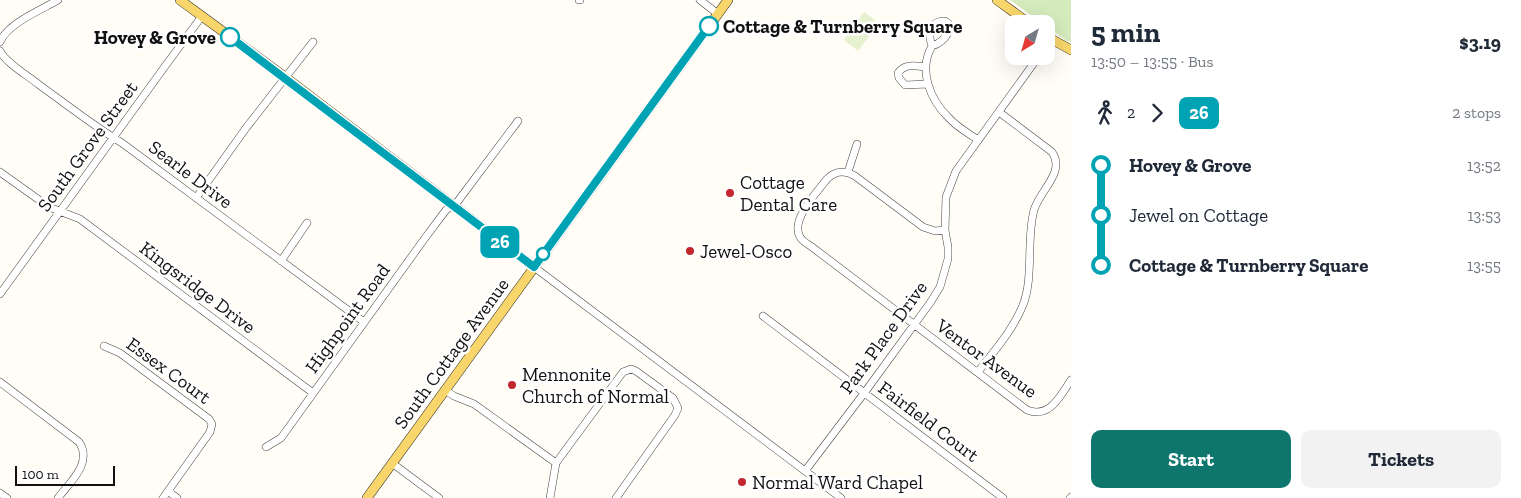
<!DOCTYPE html>
<meta charset="utf-8">
<style>
:root{--surface:#fff;--page:#f2f2f3;--text:#1f2937;--muted:#747a83;--accent:#0f766e}
body{margin:0;font-family:"Zilla Slab",serif;background:var(--page);color:var(--text);height:100vh;display:flex;flex-direction:column;font-size:19px;white-space:nowrap}
*{box-sizing:border-box;margin:0}
p{font-size:16px;color:var(--muted)}
.icon{flex:none;width:28px;height:28px;fill:none;stroke:currentColor;stroke-width:2;stroke-linecap:round;stroke-linejoin:round}
.map{position:relative;flex:1;overflow:hidden}
.details{display:flex;flex-direction:column;background:var(--surface);width:450px}
.details>*{flex:none}
.badge{padding:0 10px;border-radius:8px;font-size:18px;line-height:32px}
.needle{width:32px;rotate:217deg}
.controls{position:absolute;left:1005px;top:15px;display:grid;gap:10px}
.controls a{display:grid;place-items:center;width:50px;height:50px;border-radius:10px;background:var(--surface);box-shadow:0 5px 20px #0002;font-size:25px}
.scale{position:absolute;left:15px;bottom:12px;width:100px;box-sizing:border-box;padding-left:5px;border:2px solid #111;border-top:0;font-size:14px;line-height:18px;white-space:nowrap;color:#111;-webkit-text-stroke:4px #fff;paint-order:stroke}
.map>.badge{position:absolute;translate:-50% -50%;box-shadow:0 0 0 2px #fff}
.legs{display:flex;align-items:center;gap:8px;height:55px;padding:0 20px;font-size:16px}
.legs p{margin-inline-start:auto}
.head{display:flex;align-items:center;justify-content:space-between;height:85px;padding:0 20px}
h1{font-size:28px;font-weight:700;line-height:38px}
.action{display:flex;gap:10px;margin-top:auto;padding:10px 20px}
.action a{flex:1;height:58px;border-radius:10px;background:var(--accent);color:#fff;font-size:20px;font-weight:700;line-height:58px;text-align:center}
.action a+a{background:var(--page);color:var(--text)}
ul{padding:0 20px;list-style:none}
li{display:flex;align-items:center;gap:18px;height:50px;font-size:19px}
li i{display:grid;place-items:center;width:8px;height:100%;margin:0 6px;background:currentColor}
li i::after{content:'';width:12px;height:12px;margin:-6px;border:4px solid;border-radius:50%;background:var(--surface)}
li p{margin-inline-start:auto}
li:first-child i{background:linear-gradient(#0000 50%,currentColor 0)}
li:last-child i{background:linear-gradient(currentColor 50%,#0000 0)}
main{display:flex;flex:1;min-height:0}
.map>svg:first-child{display:block}
.green{fill:#d5ebbd}
.pitch{fill:#e6f2cf}
.lines{fill:none;stroke-linecap:round;stroke-linejoin:round}
.minor-casing{stroke:#444;stroke-width:8}
.major-casing{stroke:#222;stroke-width:10}
.minor{stroke:#fff;stroke-width:7}
.major{stroke:#f9d66b;stroke-width:9}
.line-1-casing{stroke:#fff;stroke-width:11}
.line-1{stroke:#00a3b4;stroke-width:8}
.stop-1-dot{fill:#fff;stroke:#00a3b4;stroke-width:2.5}
.poi-dot{fill:#c4262e;stroke:#fff;stroke-width:2}
.labels{text-anchor:middle;stroke-width:5;stroke-linejoin:round;paint-order:stroke}
.stop-label{font-size:19px;font-weight:bold;fill:#111;stroke:#fff;text-anchor:start}
.street-label{font-size:19px;fill:#111;stroke:#fff}
.poi-label{font-size:19px;fill:#111;stroke:#fff;text-anchor:start}
</style>
<main>
<div class="map">
<svg width="1071" height="498" viewBox="0 0 1071 498">
<rect width="100%" height="100%" fill="#fffdf5"/>
<path class="green" d="M1010,0H1071V42L1067,41L1046,26V24H1043Z"/>
<path class="pitch" d="M864,12L879,23L858,51L844,40Z"/>
<g class="lines">
<defs>
<path id="minor" d="M579,0H580
M700,0L718,14
M0,42C8,23 41,10 58,0
M932,46C921,16 958,15 948,33C944,40 939,44 932,46C918,70 930,100 949,118C957,127 968,133 978,140
M1046,47L1052,39
M0,51C6,63 27,75 38,84C66,104 92,125 122,143L364,322
M926,67C915,66 905,63 898,73L899,78L905,85L928,84
M0,172L49,207L80,219L313,393
M848,172L857,144
M196,198L246,128L313,42
M945,230L935,231L923,227L855,176C845,170 835,171 827,179C817,192 790,220 800,237C802,241 808,244 812,247L1027,410C1050,419 1060,396 1071,380
M281,261L307,223
M534,267L841,498
M0,294L163,69L202,16
M763,316L1003,498
M104,346L120,353L209,419L212,424L210,432L163,498
M978,372C994,351 1013,330 1023,305C1034,277 1026,240 1034,210C1040,190 1066,172 1052,152L999,112
M0,382L79,442C93,463 70,482 58,498
M445,390L454,396L474,404L556,463
M266,447L281,438L425,238L446,210L458,201L518,121
M392,463L439,498
M805,471L865,392L930,303L940,287L948,259V247L945,230L946,197L956,171L1039,56
M168,491L177,498
M0,493L7,498
M550,498L556,463L623,372L631,369L636,371L673,398L678,408L675,415L616,498
M1070,498L1071,497"/>
<path id="major" d="M180,0L285,77L534,267
M997,0L1030,24
M1046,36L1071,50
M367,498L728,0"/>
</defs>
<use href="#minor" class="minor-casing"/>
<use href="#major" class="major-casing"/>
<use href="#minor" class="minor"/>
<use href="#major" class="major"/>
</g>
<g class="lines">
<defs>
<path id="line-1" d="M230,37L534,267L709,26"/>
</defs>
<use href="#line-1" class="line-1-casing"/>
<use href="#line-1" class="line-1"/>
</g>
<g class="stop-1-dot">
<circle cx="709" cy="26" r="9"/>
<circle cx="230" cy="37" r="9"/>
<circle cx="543" cy="254" r="6"/>
</g>
<g class="poi-dot">
<circle cx="730" cy="193" r="5"/>
<circle cx="690" cy="251" r="5"/>
<circle cx="512" cy="385" r="5"/>
<circle cx="742" cy="482" r="5"/>
</g>
<g class="labels">
<g class="stop-label">
<text x="723" y="33">Cottage &amp; Turnberry Square</text>
<text x="216" y="44" text-anchor="end">Hovey &amp; Grove</text>
</g>
<g class="street-label">
<text transform="translate(87 146) rotate(-54)" y="7">South Grove Street</text>
<text transform="translate(191 174) rotate(37)" y="7">Searle Drive</text>
<text transform="translate(198 287) rotate(37)" y="7">Kingsridge Drive</text>
<text transform="translate(347 318) rotate(-54)" y="7">Highpoint Road</text>
<text transform="translate(883 337) rotate(-54)" y="7">Park Place Drive</text>
<text transform="translate(451 353) rotate(-54)" y="7">South Cottage Avenue</text>
<text transform="translate(987 358) rotate(36)" y="7">Ventor Avenue</text>
<text transform="translate(169 370) rotate(36)" y="7">Essex Court</text>
<text transform="translate(929 421) rotate(37)" y="7">Fairfield Court</text>
</g>
<g class="poi-label">
<text x="740" y="189">Cottage<tspan x="740" dy="22">Dental Care</tspan></text>
<text x="700" y="258">Jewel-Osco</text>
<text x="522" y="381">Mennonite<tspan x="522" dy="22">Church of Normal</tspan></text>
<text x="752" y="489">Normal Ward Chapel</text>
</g>
</g>
</svg>
<div class="controls">
<a><svg class="needle" viewBox="-14 -14 28 28"><path d="M0-13l5 13h-10z" fill="#e53935"/><path d="M0 13l5-13h-10z" fill="#747a83"/></svg></a>
</div>
<div class="scale">100 m</div>
<b class="badge" style="left:500px;top:242px;background:#00a3b4;color:#fff">26</b>
</div>
<section class="details">
<div class="head"><div><h1>5 min</h1><p>13:50 – 13:55 · Bus</p></div><b>$3.19</b></div>
<div class="legs"><svg class="icon" aria-label="walk" viewBox="0 0 24 24"><circle cx="13" cy="4" r="2"/><path d="M13 8l-2 6 4 7M11 14l-3 7M7 12l3-4h3l4 4"/></svg>2<svg class="icon" aria-label="forward" viewBox="0 0 24 24"><path d="M9 5l7 7-7 7"/></svg><b class="badge" style="background:#00a3b4;color:#fff">26</b><p>2 stops</p></div>
<ul>
<li><i style="color:#00a3b4"></i><b>Hovey &amp; Grove</b><p>13:52</p></li>
<li><i style="color:#00a3b4"></i><span>Jewel on Cottage</span><p>13:53</p></li>
<li><i style="color:#00a3b4"></i><b>Cottage &amp; Turnberry Square</b><p>13:55</p></li>
</ul>
<div class="action"><a>Start</a><a>Tickets</a></div>
</section>
</main>
